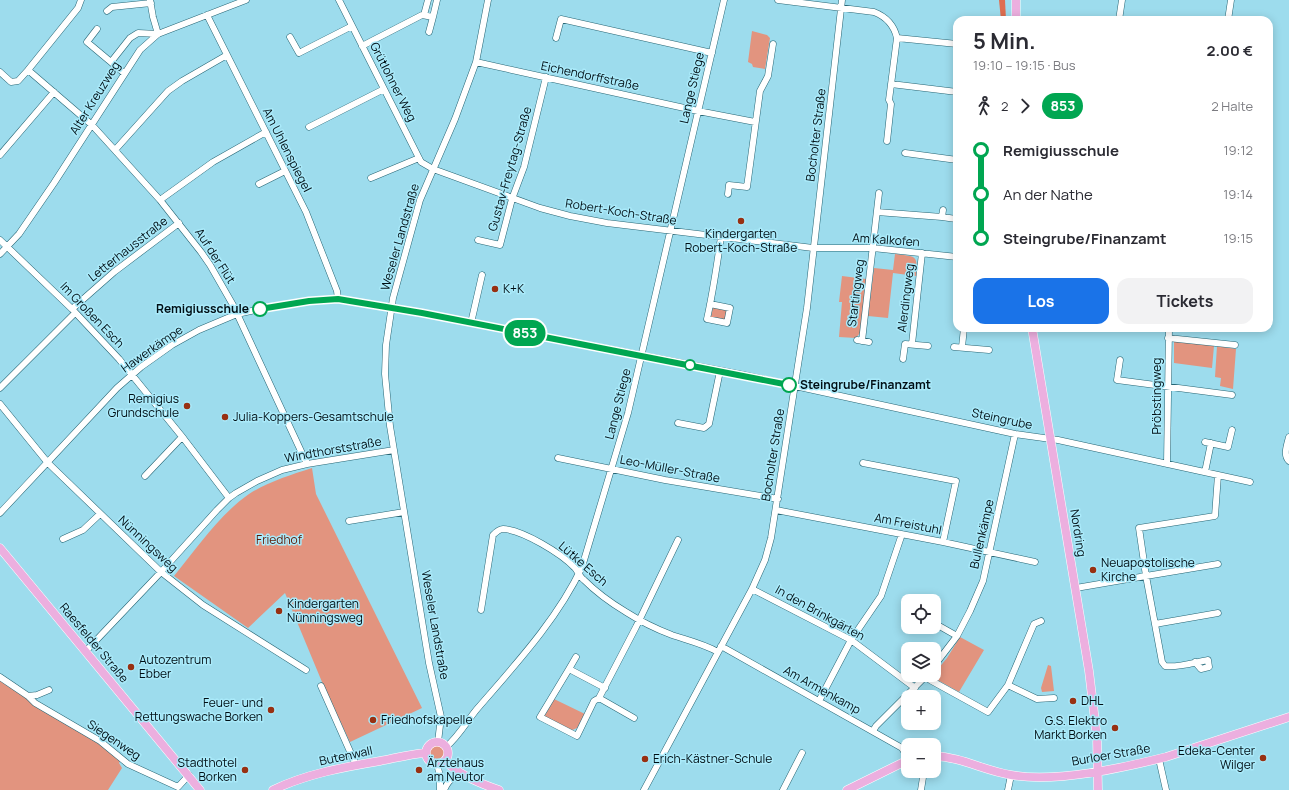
<!DOCTYPE html>
<html lang="de">
<meta charset="utf-8">
<style>
:root{--surface:#fff;--page:#f2f2f3;--text:#2b2b33;--muted:#7c7c81;--accent:#1a73e8}
body{margin:0;font-family:Manrope,sans-serif;background:var(--page);color:var(--text);height:100vh;display:flex;flex-direction:column;font-size:15px;white-space:nowrap}
*{box-sizing:border-box;margin:0}
p{font-size:13px;color:var(--muted)}
.icon{flex:none;width:22px;height:22px;fill:none;stroke:currentColor;stroke-width:2;stroke-linecap:round;stroke-linejoin:round}
.map{position:relative;flex:1;overflow:hidden}
.side{position:absolute;left:953px;top:16px;width:320px;height:316px;display:flex;flex-direction:column;background:var(--surface);border-radius:12px;box-shadow:0 2px 10px #0003}
.side>*{flex:none}
.badge{padding:0 8px;border-radius:13px;font-size:14px;line-height:26px}
.buttons{position:absolute;left:901px;top:594px;display:grid;gap:8px}
.buttons a{display:grid;place-items:center;width:40px;height:40px;border-radius:8px;background:var(--surface);box-shadow:0 2px 10px #0003;font-size:20px}
.map>.badge{position:absolute;translate:-50% -50%;box-shadow:0 0 0 2px #fff}
.legs{display:flex;align-items:center;gap:6px;height:44px;padding:0 20px;font-size:13px}
.legs p{margin-inline-start:auto}
.overview{display:flex;align-items:center;justify-content:space-between;height:68px;padding:0 20px}
h1{font-size:22px;font-weight:700;line-height:30px}
.button{display:flex;gap:8px;margin-top:auto;padding:8px 20px}
.button a{flex:1;height:46px;border-radius:12px;background:var(--accent);color:#fff;font-size:16px;font-weight:700;line-height:46px;text-align:center}
.button a+a{background:var(--page);color:var(--text)}
ul{padding:0 20px;list-style:none}
li{display:flex;align-items:center;gap:14px;height:44px;font-size:15px}
li i{display:grid;place-items:center;width:6px;height:100%;margin:0 5px;background:currentColor}
li i::after{content:'';width:10px;height:10px;margin:-5px;border:3px solid;border-radius:50%;background:var(--surface)}
li p{margin-inline-start:auto}
li:first-child i{background:linear-gradient(#0000 50%,currentColor 0)}
li:last-child i{background:linear-gradient(currentColor 50%,#0000 0)}
.map>svg:first-child{display:block}
.green{fill:#e2947f}
.forest{fill:#de6e50}
.lines{fill:none;stroke-linecap:round;stroke-linejoin:round}
.minor-casing{stroke:#276675;stroke-width:7}
.major-casing{stroke:#fff;stroke-width:9}
.minor{stroke:#fff;stroke-width:6}
.major{stroke:#ecafdf;stroke-width:8}
.line-1-casing{stroke:#fff;stroke-width:9}
.line-1{stroke:#00a651;stroke-width:6}
.poi-dot{fill:#983012;stroke:#aaeafa;stroke-width:1.5}
.stop-1-dot{fill:#fff;stroke:#00a651;stroke-width:2}
.labels{text-anchor:middle;stroke-width:3;stroke-linejoin:round;paint-order:stroke}
.street-label{font-size:12px;fill:#000f15;stroke:#aaeafa}
.poi-label{font-size:12px;fill:#000f15;stroke:#aaeafa;text-anchor:start}
.stop-label{font-size:12px;font-weight:bold;fill:#000f15;stroke:#aaeafa;text-anchor:end}
.park-label{font-size:12px;fill:#5d1602;stroke:#aaeafa}
</style>
<div class="map">
<svg width="1289" height="790" viewBox="0 0 1289 790">
<rect width="100%" height="100%" fill="#9ddced"/>
<path class="green" d="M752,31L767,35L770,38L765,69L753,67L752,64L748,62Z
M895,254C916,257 918,254 916,276L893,273L888,318L868,316L874,268L893,270Z
M842,276L866,279L860,333L856,338L839,337L842,302H839Z
M713,307L727,310L725,320L711,317Z
M1174,340L1214,346L1212,368L1174,363Z
M1217,346L1236,349L1233,389L1220,386L1221,378L1215,377Z
M312,468L316,494L422,708L350,742L327,694L285,593L248,628L174,576C197,548 219,515 249,494C268,482 290,475 312,468Z
M960,637L984,650L959,692L934,678L933,675L947,658Z
M1048,665L1051,666L1054,691L1042,692L1041,688Z
M0,679L100,743L121,760L119,763L122,768L108,790H0Z
M554,699L585,714L577,728L570,731L545,717V715Z
M430 752a7 7 0 1 1 14 0a7 7 0 1 1-14 0Z"/>
<path class="forest" d="M999,0H1005L1006,20H1001Z"/>
<g class="lines">
<defs>
<path id="minor" d="M150,0L153,17L158,34
M339,0L421,162L433,169L540,208L570,216L607,223L813,248H873L957,257
M778,0L874,12C887,17 894,25 897,38L889,100L891,104L887,141
M107,11L112,7L151,3
M207,15L306,212L337,291L338,299
M424,15L428,0
M433,17L437,0
M1119,20L1122,0
M1228,20L1231,0
M97,29L87,42L124,73
M290,37L299,53L352,26
M556,38L561,19L712,53
M897,38L957,44
M362,46L422,15L433,17L429,32
M111,62L130,38L138,33L158,34
M476,62L698,111L755,122
M28,70L78,8L81,0
M0,72L11,82L18,81L28,70L92,125L160,200L201,252L210,265L233,305L307,464
M891,84L957,92
M309,127L384,89
M115,150L168,91L182,81L227,55
M905,153L957,160
M0,155L54,92
M371,178L419,158
M259,184L285,171
M728,194L729,185L747,187L760,91L768,76L773,44
M160,200L213,162L266,132
M943,210L942,217L956,219
M877,212L942,217
M0,240L72,309L119,359L184,439L229,498
M478,240L500,245L512,199L524,167L546,77
M0,254L19,234L54,183L140,50L158,34L246,0
M710,304L730,308L727,323L707,319C713,292 717,265 721,237
M72,309L114,272L179,223
M471,323L482,275
M1168,338L1235,345
M857,340L869,342
M862,341L879,193
M912,344L922,253
M954,347L989,350
M962,347L964,328
M903,359L905,344L928,346
M1120,360L1117,380L1232,395
M0,388L75,313
M0,404L48,463L161,572L203,605L306,670
M678,423L704,428L709,424L720,371
M1289,437C1287,445 1283,455 1289,461
M1205,442L1228,447L1232,430
M558,458L665,480L778,499
M863,463L956,481L943,542
M1167,464L1169,328
M1205,472L1211,443
M145,476L182,437
M776,510L943,542L1035,562
M0,513L117,388L141,367L172,345L199,330L237,314L270,307L309,301L338,299L426,314L744,375L1015,434L1058,440L1250,482
M349,521L404,512
M63,539L83,530L100,514
M1076,588L1146,576L1139,528L1215,516L1218,475
M752,589L851,640L915,688
M907,609H908
M481,610L493,535C496,532 499,529 503,529C523,530 562,554 575,568C578,572 580,577 584,580C596,592 611,603 626,612C640,621 656,629 672,635C687,640 704,644 718,652
M934,623L957,636
M1155,624L1218,613
M721,646L902,748L908,758
M85,652L161,572L217,510L229,498L236,493L257,481L282,470L307,464L394,450
M1195,662L1201,669L1209,667L1208,660C1195,662 1179,668 1165,666L1162,662L1146,576L1218,564
M934,666L957,636L970,611L983,581L1015,434
M569,669L576,657
M926,676L930,680L988,712L1008,685L1034,624L1041,621
M0,677L28,696L35,703L100,741L128,764L178,787L189,775
M1008,685L1037,699L1054,698
M321,686L356,765
M605,688L569,669L540,717L577,736L594,701L599,698L636,627L678,540
M28,696L37,695L49,690
M599,698L634,718
M819,701L851,640L881,596L902,534
M873,731L876,726L927,675
M438,742L441,717L429,663L390,426L385,374L386,345L393,298L420,200L455,119L476,62L488,0
M446,747C459,736 467,721 477,709C515,665 557,620 582,567L628,413L724,0
M1159,759L1166,790
M437,764L440,776V790
M444,790C449,779 453,776 465,777
M644,790L752,589L765,560L771,538L798,365L807,308L842,0
M783,790L802,753
M921,790L924,771
M1008,790L1011,775"/>
<path id="major" d="M1016,0V20
M1032,328L1089,671L1097,738L1098,790
M0,548L200,790
M426 753a11 11 0 1 1 22 0a11 11 0 1 1-22 0Z
M934,756C961,757 985,771 1011,775C1056,783 1122,768 1166,757L1289,717
M445,761C461,776 479,783 499,790
M273,790C306,774 344,767 380,761C396,758 410,754 426,753
M847,790L908,760"/>
</defs>
<use href="#minor" class="minor-casing"/>
<use href="#major" class="major-casing"/>
<use href="#minor" class="minor"/>
<use href="#major" class="major"/>
</g>
<g class="lines">
<defs>
<path id="line-1" d="M260,309L309,301L338,299L422,313L789,385"/>
</defs>
<use href="#line-1" class="line-1-casing"/>
<use href="#line-1" class="line-1"/>
</g>
<g class="poi-dot">
<circle cx="741" cy="221" r="4"/>
<circle cx="495" cy="289" r="4"/>
<circle cx="187" cy="406" r="4"/>
<circle cx="225" cy="417" r="4"/>
<circle cx="1093" cy="570" r="4"/>
<circle cx="279" cy="611" r="4"/>
<circle cx="131" cy="667" r="4"/>
<circle cx="1073" cy="701" r="4"/>
<circle cx="271" cy="710" r="4"/>
<circle cx="373" cy="720" r="4"/>
<circle cx="1115" cy="728" r="4"/>
<circle cx="1263" cy="758" r="4"/>
<circle cx="645" cy="759" r="4"/>
<circle cx="245" cy="770" r="4"/>
<circle cx="419" cy="770" r="4"/>
</g>
<g class="stop-1-dot">
<circle cx="260" cy="309" r="7"/>
<circle cx="690" cy="365" r="5"/>
<circle cx="789" cy="385" r="7"/>
</g>
<g class="labels">
<g class="street-label">
<text transform="translate(590 76) rotate(12)" y="4">Eichendorffstraße</text>
<text transform="translate(393 82) rotate(63)" y="4">Grütlohner Weg</text>
<text transform="translate(692 88) rotate(-77)" y="4">Lange Stiege</text>
<text transform="translate(95 98) rotate(-58)" y="4">Alter Kreuzweg</text>
<text transform="translate(816 135) rotate(-83)" y="4">Bocholter Straße</text>
<text transform="translate(287 150) rotate(63)" y="4">Am Uhlenspiegel</text>
<text transform="translate(510 169) rotate(-74)" y="4">Gustav-Freytag-Straße</text>
<text transform="translate(621 212) rotate(9)" y="4">Robert-Koch-Straße</text>
<text transform="translate(400 237) rotate(-74)" y="4">Weseler Landstraße</text>
<text transform="translate(886 240) rotate(4)" y="4">Am Kalkofen</text>
<text transform="translate(128 249) rotate(-38)" y="4">Letterhausstraße</text>
<text transform="translate(215 256) rotate(57)" y="4">Auf der Flüt</text>
<text transform="translate(856 293) rotate(-83)" y="4">Startingweg</text>
<text transform="translate(906 298) rotate(-83)" y="4">Alerdingweg</text>
<text transform="translate(92 315) rotate(46)" y="4">Im Großen Esch</text>
<text transform="translate(152 349) rotate(-35)" y="4">Hawerkämpe</text>
<text transform="translate(1157 396) rotate(-90)" y="4">Pröbstingweg</text>
<text transform="translate(618 404) rotate(-76)" y="4">Lange Stiege</text>
<text transform="translate(1002 419) rotate(12)" y="4">Steingrube</text>
<text transform="translate(333 450) rotate(-10)" y="4">Windthorststraße</text>
<text transform="translate(773 455) rotate(-81)" y="4">Bocholter Straße</text>
<text transform="translate(670 469) rotate(11)" y="4">Leo-Müller-Straße</text>
<text transform="translate(908 524) rotate(11)" y="4">Am Freistuhl</text>
<text transform="translate(1078 533) rotate(81)" y="4">Nordring</text>
<text transform="translate(982 534) rotate(-77)" y="4">Bullenkämpe</text>
<text transform="translate(148 544) rotate(43)" y="4">Nünningsweg</text>
<text transform="translate(583 564) rotate(41)" y="4">Lütke Esch</text>
<text transform="translate(820 613) rotate(29)" y="4">In den Brinkgärten</text>
<text transform="translate(435 625) rotate(80)" y="4">Weseler Landstraße</text>
<text transform="translate(94 643) rotate(50)" y="4">Raesfelder Straße</text>
<text transform="translate(822 690) rotate(29)" y="4">Am Armenkamp</text>
<text transform="translate(114 740) rotate(34)" y="4">Siegenweg</text>
<text transform="translate(1111 755) rotate(-10)" y="4">Burloer Straße</text>
<text transform="translate(346 756) rotate(-12)" y="4">Butenwall</text>
</g>
<g class="poi-label">
<text x="741" y="238" text-anchor="middle">Kindergarten<tspan x="741" dy="14">Robert-Koch-Straße</tspan></text>
<text x="503" y="293">K+K</text>
<text x="179" y="403" text-anchor="end">Remigius<tspan x="179" dy="14">Grundschule</tspan></text>
<text x="233" y="421">Julia-Koppers-Gesamtschule</text>
<text x="1101" y="567">Neuapostolische<tspan x="1101" dy="14">Kirche</tspan></text>
<text x="287" y="608">Kindergarten<tspan x="287" dy="14">Nünningsweg</tspan></text>
<text x="139" y="664">Autozentrum<tspan x="139" dy="14">Ebber</tspan></text>
<text x="1081" y="705">DHL</text>
<text x="263" y="707" text-anchor="end">Feuer- und<tspan x="263" dy="14">Rettungswache Borken</tspan></text>
<text x="381" y="724">Friedhofskapelle</text>
<text x="1107" y="725" text-anchor="end">G.S. Elektro<tspan x="1107" dy="14">Markt Borken</tspan></text>
<text x="1255" y="755" text-anchor="end">Edeka-Center<tspan x="1255" dy="14">Wilger</tspan></text>
<text x="653" y="763">Erich-Kästner-Schule</text>
<text x="237" y="767" text-anchor="end">Stadthotel<tspan x="237" dy="14">Borken</tspan></text>
<text x="427" y="767">Ärztehaus<tspan x="427" dy="14">am Neutor</tspan></text>
</g>
<g class="stop-label">
<text x="249" y="313">Remigiusschule</text>
<text x="800" y="389" text-anchor="start">Steingrube/Finanzamt</text>
</g>
<g class="park-label">
<text x="279" y="544">Friedhof</text>
</g>
</g>
</svg>
<div class="buttons">
<a><svg class="icon" aria-label="locate" viewBox="0 0 24 24"><circle cx="12" cy="12" r="6"/><path d="M12 2v4M12 18v4M2 12h4M18 12h4"/></svg></a>
<a><svg class="icon" aria-label="layers" viewBox="0 0 24 24"><path d="M12 4l9 5-9 5-9-5zM3 14l9 5 9-5"/></svg></a>
<a>+</a>
<a>−</a>
</div>
<b class="badge" style="left:525px;top:333px;background:#00a651;color:#fff">853</b>
<section class="side">
<div class="overview"><div><h1>5 Min.</h1><p>19:10 – 19:15 · Bus</p></div><b>2.00 €</b></div>
<div class="legs"><svg class="icon" aria-label="walk" viewBox="0 0 24 24"><circle cx="13" cy="4" r="2"/><path d="M13 8l-2 6 4 7M11 14l-3 7M7 12l3-4h3l4 4"/></svg>2<svg class="icon" aria-label="forward" viewBox="0 0 24 24"><path d="M9 5l7 7-7 7"/></svg><b class="badge" style="background:#00a651;color:#fff">853</b><p>2 Halte</p></div>
<ul>
<li><i style="color:#00a651"></i><b>Remigiusschule</b><p>19:12</p></li>
<li><i style="color:#00a651"></i><span>An der Nathe</span><p>19:14</p></li>
<li><i style="color:#00a651"></i><b>Steingrube/Finanzamt</b><p>19:15</p></li>
</ul>
<div class="button"><a>Los</a><a>Tickets</a></div>
</section>
</div>
